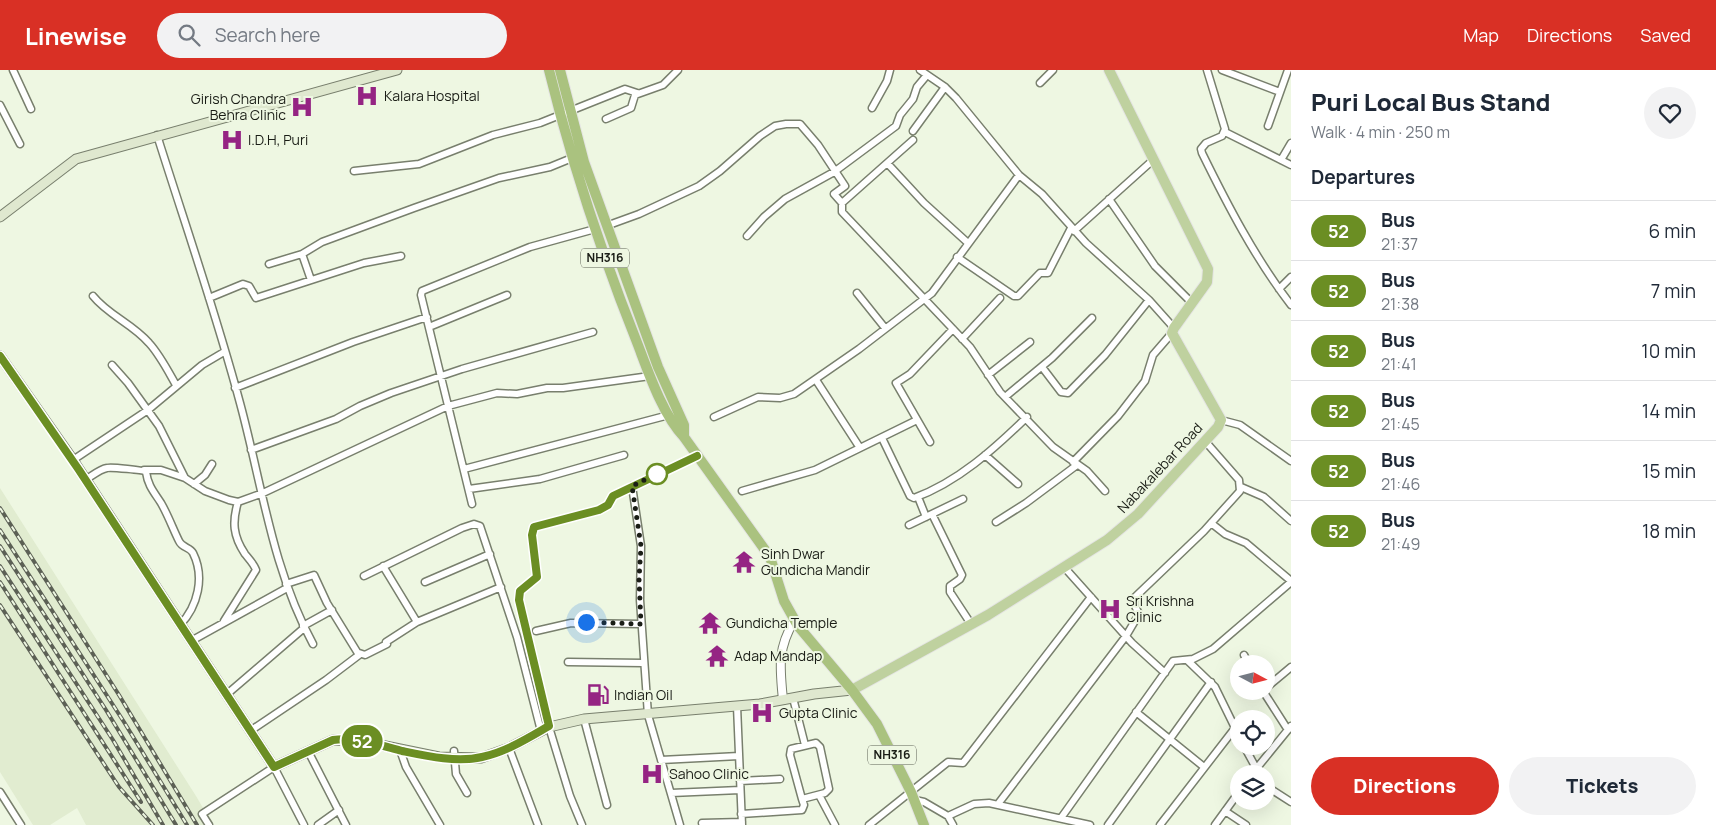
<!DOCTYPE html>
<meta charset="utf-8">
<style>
:root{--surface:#fff;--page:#f2f2f3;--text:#1f2937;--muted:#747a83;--line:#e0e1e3;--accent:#d93025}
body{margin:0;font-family:Manrope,sans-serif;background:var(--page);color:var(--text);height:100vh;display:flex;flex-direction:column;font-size:19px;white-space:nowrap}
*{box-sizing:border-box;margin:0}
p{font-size:16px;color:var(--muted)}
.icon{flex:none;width:28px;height:28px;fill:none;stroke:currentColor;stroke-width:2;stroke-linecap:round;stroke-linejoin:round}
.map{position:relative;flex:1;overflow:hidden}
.panel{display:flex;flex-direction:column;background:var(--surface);width:425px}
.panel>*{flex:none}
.badge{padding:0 10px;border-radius:16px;font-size:18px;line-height:32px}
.needle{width:32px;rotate:97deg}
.buttons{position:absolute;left:1230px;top:585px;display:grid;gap:10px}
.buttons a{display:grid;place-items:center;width:45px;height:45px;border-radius:50%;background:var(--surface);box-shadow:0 5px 20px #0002;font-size:25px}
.you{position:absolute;width:25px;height:25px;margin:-12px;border:4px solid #fff;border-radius:50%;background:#1a73e8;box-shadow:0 0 0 8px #1a73e833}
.map>.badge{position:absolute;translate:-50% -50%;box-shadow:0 0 0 2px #fff}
h2{padding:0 20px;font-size:19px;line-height:45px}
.round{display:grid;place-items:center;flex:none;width:52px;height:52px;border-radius:26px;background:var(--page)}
.overview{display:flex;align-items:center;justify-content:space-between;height:85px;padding:0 20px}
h1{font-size:24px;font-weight:800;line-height:38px}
.cta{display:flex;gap:10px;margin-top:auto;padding:10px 20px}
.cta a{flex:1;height:58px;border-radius:30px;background:var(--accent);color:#fff;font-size:20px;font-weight:800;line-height:58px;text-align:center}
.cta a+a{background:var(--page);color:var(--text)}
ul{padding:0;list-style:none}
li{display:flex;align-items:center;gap:15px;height:60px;padding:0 20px;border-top:1px solid var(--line)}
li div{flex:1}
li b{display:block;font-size:19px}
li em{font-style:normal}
li .badge{min-width:55px;font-weight:700;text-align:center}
header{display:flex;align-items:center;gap:30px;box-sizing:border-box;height:70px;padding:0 25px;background:var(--accent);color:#fff}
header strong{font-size:24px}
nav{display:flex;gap:28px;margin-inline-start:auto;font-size:18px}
.search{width:350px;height:45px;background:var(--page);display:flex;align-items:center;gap:12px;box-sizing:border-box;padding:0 18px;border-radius:28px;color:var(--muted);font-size:19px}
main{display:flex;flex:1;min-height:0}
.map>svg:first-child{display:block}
.built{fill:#e1ecd0}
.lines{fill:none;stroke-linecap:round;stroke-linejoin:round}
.minor-casing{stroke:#787f6d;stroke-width:9}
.tertiary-casing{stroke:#787f6d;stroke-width:10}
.secondary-casing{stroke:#787f6d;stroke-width:11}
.primary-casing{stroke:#e4e4e3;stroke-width:12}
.trunk-casing{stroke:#e4e4e3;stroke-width:12}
.minor{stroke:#fff;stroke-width:6}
.tertiary{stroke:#fff;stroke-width:8}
.secondary{stroke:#dfe8cf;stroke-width:9}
.primary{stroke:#bfd19f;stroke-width:10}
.trunk{stroke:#aac27f;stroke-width:10}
.rail-casing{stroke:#5c6055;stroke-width:4}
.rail{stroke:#eef7e2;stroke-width:2;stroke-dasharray:5.5;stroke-linecap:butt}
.line-casing{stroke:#fff;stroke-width:11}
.line{stroke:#6b8e23;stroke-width:8}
.walk{stroke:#1a1d16;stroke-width:5;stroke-dasharray:0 9}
.stop-dot{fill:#fff;stroke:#6b8e23;stroke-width:2.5}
.labels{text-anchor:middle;stroke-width:4;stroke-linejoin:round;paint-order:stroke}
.shield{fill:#eef7e2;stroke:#5a5e53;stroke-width:1}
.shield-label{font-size:12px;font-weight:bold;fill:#1a1d16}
.poi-label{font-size:14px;fill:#1a1d16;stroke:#eef7e2;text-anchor:start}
.street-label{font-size:14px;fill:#1a1d16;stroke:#eef7e2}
</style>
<header>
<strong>Linewise</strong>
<div class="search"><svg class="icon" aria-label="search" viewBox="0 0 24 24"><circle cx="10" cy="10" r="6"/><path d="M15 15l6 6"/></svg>Search here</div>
<nav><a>Map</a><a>Directions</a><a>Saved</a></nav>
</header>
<main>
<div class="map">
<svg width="1291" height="755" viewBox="0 0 1291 755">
<rect width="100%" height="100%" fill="#eef7e2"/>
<path class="built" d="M0,418L196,726L213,755H86L77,738L50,755H33L0,702Z"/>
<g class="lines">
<defs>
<path id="minor" d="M13,0L31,39
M920,0L945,17L956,28L1019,105L1042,124L1086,173L1149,230L1174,258
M1207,0L1225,59L1222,66L1206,73L1201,79L1202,83C1228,136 1255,188 1291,235
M1222,0L1280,22
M1040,13L1053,0
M0,35L20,74
M872,38L887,11L890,0
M606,49L631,38L635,25L663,15L678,0
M1268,56L1288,0
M913,61L945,17
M1225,62L1291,95
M157,65C185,154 216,243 240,333C262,414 272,499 313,574
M913,70L842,133V142L970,277L1000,322L1053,377L1087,401L1105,421
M1281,90L1291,73
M888,94L924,133L968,173
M354,101L419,94L493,65L540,53L625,19L637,23
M1109,129L1155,196L1192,233
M606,156L639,144L699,116L720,101L760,66L775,56L786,54H800L818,75L845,116L834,124L842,133
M1074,161L1153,90
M747,166L764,147L785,129L834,102L896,56L900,45L913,29L917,17L927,5
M302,184L311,210
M957,187L1014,226H1018L1040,203H1048L1071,158
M269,194L302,184L322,172L414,138L499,108L550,97L572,88
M1279,219L1291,207
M857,223L885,258
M93,226C108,245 133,254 149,273C160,285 168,301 176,315
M209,228L243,214L249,216L256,228L364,193L401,186
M429,257L507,225
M962,269L1000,228
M112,295L128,313L159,356L185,408L205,421L229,430L238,432L263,423L448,336L497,323L517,324L547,318H563L650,306
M1042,297L1061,322L1068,323L1105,285L1149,230
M988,305L1030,272
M816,310L860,378
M235,318L353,272L427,247
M1005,327L1052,288L1092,248
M714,347L758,327L780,328L794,324L859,279L932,223L1019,105
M1221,350L1240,355L1291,391
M882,368L910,426L914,428C958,412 994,379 1027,347
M930,372L896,313L910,304L953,259
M251,380L336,349L360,336L391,323L462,299L593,262
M985,385L1018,414
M73,390L148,340L202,295L224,282
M1073,392L1118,346L1145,311L1153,285L1172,263
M464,399L669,345
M144,400H161L185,408
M85,410C92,406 100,399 107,398C111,397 144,400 146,402C148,416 154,422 161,433C168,445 173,459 179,471C182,478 190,477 193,483C205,507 198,536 180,555
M194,414L205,405L212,394
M632,416L641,476L640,530L648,645L680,755
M1241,417L1264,427L1291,451
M469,419L540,409L624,385
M742,421L815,400L917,350
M918,427L926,447
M472,434L421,225L422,221L530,177L595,159
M932,444L962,505L960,509L950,516V522L971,554
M996,452L1026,433L1077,395
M1211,453L1225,464L1246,473L1291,511
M909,455L963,429
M383,496L417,552L501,517
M1064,497L1132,573L1165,603
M364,506L462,458L474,454L480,456L517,567L541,661
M425,512L490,484
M1133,529L1204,461L1240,421L1239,410L1205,371
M224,551L256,500C254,494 249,489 245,484C233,466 232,452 238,432
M303,556L332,540
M536,561L571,553L641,554
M191,571L287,518
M386,572L417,552
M359,583L365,585L387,574
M1244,585L1249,594
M1187,590L1215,617L1239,666
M568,592L643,593
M1266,618L1291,597
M1263,621L1288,660
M226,625L304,558
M793,628L805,675
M737,636L742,755
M1136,642L1204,697
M584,649L607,735
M549,657L570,726L582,755
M250,661L326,610L359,585L327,533L314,505L286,514
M1244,676L1256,698
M509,678L538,755
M400,680L406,697L440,755
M308,681L346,755
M454,681L456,704L467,723
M661,690L739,686
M1252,704L1291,656
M740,711L780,709
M1266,716L1291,732
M0,722L21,755
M671,723L740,720
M819,725L835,755
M915,730L924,732L948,746L974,734L989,733L1090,755
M998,734L1126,566L1139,544L1134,534L1135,527
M1225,741L1246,755
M741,744L802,740L804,735L802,729L790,685L791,679L816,673L820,677L829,719L825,723L802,729
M948,746L953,755
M1061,748L1173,591L1193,589L1213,579L1291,512
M702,753L742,752
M209,755L202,744L274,697L304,755
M318,755L339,740
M869,755L948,692L963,693L1091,527
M1108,755L1211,612
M1160,755L1235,658
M1215,755L1239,722"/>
<path id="tertiary" d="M783,630C780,598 777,579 794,551"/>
<path id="secondary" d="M0,147L76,89L397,0
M0,286L73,390L274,697L333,670L361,671L439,687L481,688L509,678L549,657L584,649L760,634L814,624L852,620"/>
<path id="primary" d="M852,620L988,545L1107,470L1138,444L1218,357L1221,350L1172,263L1174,258L1207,212L1208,199L1109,0"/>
<path id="trunk" d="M549,0C572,94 602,185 638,275C649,304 663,345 684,367L770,487L784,531L798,556L852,620L877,654L911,722L924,755
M560,0L584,92L658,297L684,355V367"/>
</defs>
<use href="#minor" class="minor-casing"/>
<use href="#tertiary" class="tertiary-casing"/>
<use href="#secondary" class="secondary-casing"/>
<use href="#primary" class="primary-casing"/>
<use href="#trunk" class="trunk-casing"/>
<use href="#minor" class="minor"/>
<use href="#tertiary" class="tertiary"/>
<use href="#secondary" class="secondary"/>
<use href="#primary" class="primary"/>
<use href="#trunk" class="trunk"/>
<defs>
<path id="rail" d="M0,438L119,625L197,755
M0,460L124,652L187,755
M0,476L106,640L176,755
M0,496L113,670L163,755
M0,512L141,732
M0,535L119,717L153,755"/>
</defs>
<use href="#rail" class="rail-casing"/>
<use href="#rail" class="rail"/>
</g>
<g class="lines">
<defs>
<path id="line" d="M0,286L79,400L274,697L333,670C357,667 379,675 402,681C426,686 457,693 482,687C506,682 528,668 549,656L519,530L520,521L537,507L532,465L534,457L599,440L608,435L613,426L697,386"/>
</defs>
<use href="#line" class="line-casing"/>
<use href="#line" class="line"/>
<path class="walk" d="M586,552L641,554L639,509L641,476L632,416L657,404"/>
</g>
<defs>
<symbol id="hospital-bare" viewBox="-9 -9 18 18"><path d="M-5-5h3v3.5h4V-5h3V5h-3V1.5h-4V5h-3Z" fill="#952483" stroke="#eef7e2" stroke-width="2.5" paint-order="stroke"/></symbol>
<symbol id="temple-bare" viewBox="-9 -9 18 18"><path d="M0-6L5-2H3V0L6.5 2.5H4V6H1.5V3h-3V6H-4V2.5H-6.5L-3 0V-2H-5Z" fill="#952483" stroke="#eef7e2" stroke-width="2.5" paint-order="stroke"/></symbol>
<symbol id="fuel-bare" viewBox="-9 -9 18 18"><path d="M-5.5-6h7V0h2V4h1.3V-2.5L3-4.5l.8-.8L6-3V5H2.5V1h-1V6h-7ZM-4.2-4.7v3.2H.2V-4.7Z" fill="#952483" stroke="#eef7e2" stroke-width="2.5" paint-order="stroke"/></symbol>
</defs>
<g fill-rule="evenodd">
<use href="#hospital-bare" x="351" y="10" width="32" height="32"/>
<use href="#hospital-bare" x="286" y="21" width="32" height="32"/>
<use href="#hospital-bare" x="216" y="54" width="32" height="32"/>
<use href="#temple-bare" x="728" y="476" width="32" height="32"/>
<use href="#hospital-bare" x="1094" y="523" width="32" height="32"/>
<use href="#temple-bare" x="694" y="537" width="32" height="32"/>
<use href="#temple-bare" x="701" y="570" width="32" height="32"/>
<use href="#fuel-bare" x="582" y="609" width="32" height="32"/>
<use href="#hospital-bare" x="746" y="627" width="32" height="32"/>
<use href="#hospital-bare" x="636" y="688" width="32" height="32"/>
</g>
<circle class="stop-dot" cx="657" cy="404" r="10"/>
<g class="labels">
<g class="shield">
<rect x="581" y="178.5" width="48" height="19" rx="4"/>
<rect x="868" y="675.5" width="48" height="19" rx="4"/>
</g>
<g class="shield-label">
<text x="605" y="192">NH316</text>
<text x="892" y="689">NH316</text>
</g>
<g class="poi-label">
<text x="384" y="31">Kalara Hospital</text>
<text x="286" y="34" text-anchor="end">Girish Chandra<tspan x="286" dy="16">Behra Clinic</tspan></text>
<text x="248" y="75">I.D.H, Puri</text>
<text x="761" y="489">Sinh Dwar<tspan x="761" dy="16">Gundicha Mandir</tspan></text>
<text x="1126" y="536">Sri Krishna<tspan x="1126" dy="16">Clinic</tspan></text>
<text x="726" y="558">Gundicha Temple</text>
<text x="734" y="591">Adap Mandap</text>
<text x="614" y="630">Indian Oil</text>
<text x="779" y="648">Gupta Clinic</text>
<text x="669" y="709">Sahoo Clinic</text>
</g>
<g class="street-label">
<text transform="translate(1160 398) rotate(-47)" y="5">Nabakalebar Road</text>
</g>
</g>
</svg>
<div class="buttons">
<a><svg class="needle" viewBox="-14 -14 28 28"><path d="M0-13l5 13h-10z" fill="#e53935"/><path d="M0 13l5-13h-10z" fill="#747a83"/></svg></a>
<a><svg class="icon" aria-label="locate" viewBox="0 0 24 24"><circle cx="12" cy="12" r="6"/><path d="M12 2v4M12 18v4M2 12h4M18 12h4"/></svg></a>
<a><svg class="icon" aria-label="layers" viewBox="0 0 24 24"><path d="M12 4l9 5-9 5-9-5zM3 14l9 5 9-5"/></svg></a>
</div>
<div class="you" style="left:586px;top:552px"></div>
<b class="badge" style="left:362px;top:671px;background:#6b8e23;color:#fff">52</b>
</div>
<section class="panel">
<div class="overview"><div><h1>Puri Local Bus Stand</h1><p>Walk · 4 min · 250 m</p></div><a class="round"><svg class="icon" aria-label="heart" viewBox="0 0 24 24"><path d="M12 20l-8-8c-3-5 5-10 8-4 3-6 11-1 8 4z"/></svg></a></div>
<h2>Departures</h2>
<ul>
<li><span class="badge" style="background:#6b8e23;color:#fff">52</span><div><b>Bus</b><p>21:37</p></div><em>6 min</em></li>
<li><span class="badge" style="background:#6b8e23;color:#fff">52</span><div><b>Bus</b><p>21:38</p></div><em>7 min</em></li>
<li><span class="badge" style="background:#6b8e23;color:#fff">52</span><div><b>Bus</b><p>21:41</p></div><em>10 min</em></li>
<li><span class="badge" style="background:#6b8e23;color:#fff">52</span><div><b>Bus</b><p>21:45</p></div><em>14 min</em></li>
<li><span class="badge" style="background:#6b8e23;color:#fff">52</span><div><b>Bus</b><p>21:46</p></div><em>15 min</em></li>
<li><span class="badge" style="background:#6b8e23;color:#fff">52</span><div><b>Bus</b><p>21:49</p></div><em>18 min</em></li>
</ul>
<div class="cta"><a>Directions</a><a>Tickets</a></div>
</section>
</main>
